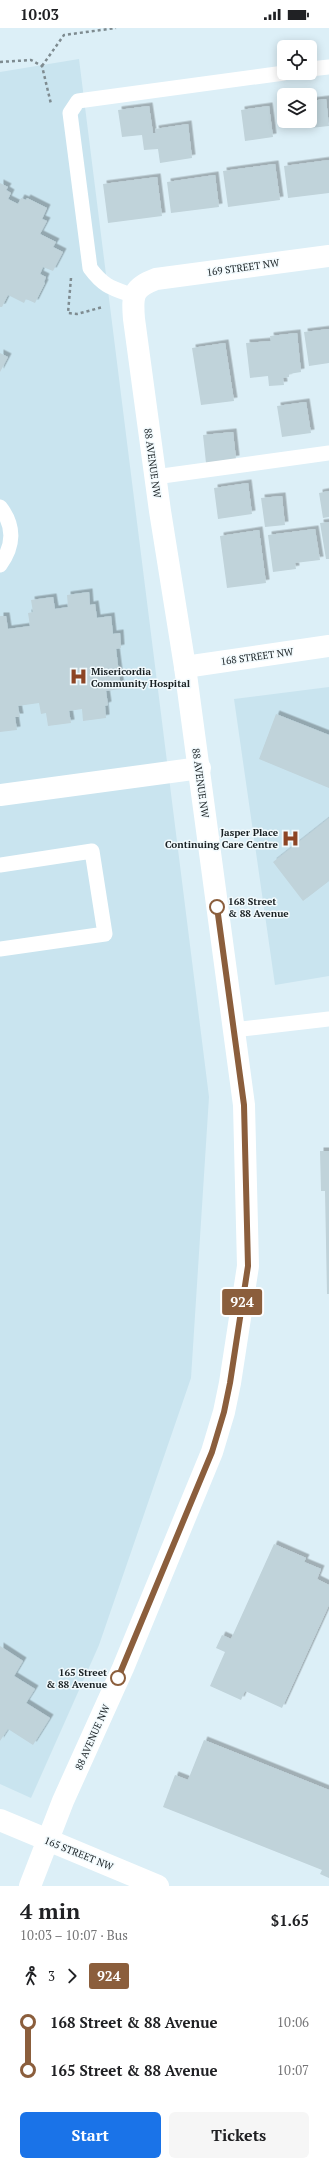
<!DOCTYPE html>
<meta charset="utf-8">
<style>
:root{--surface:#fff;--page:#f6f6f6;--text:#202124;--muted:#757577;--accent:#1a73e8}
body{margin:0;font-family:"PT Serif",serif;background:var(--page);color:var(--text);height:100vh;display:flex;flex-direction:column;font-size:15px;white-space:nowrap}
*{box-sizing:border-box;margin:0}
p{font-size:13px;color:var(--muted)}
.icon{flex:none;width:22px;height:22px;fill:none;stroke:currentColor;stroke-width:2;stroke-linecap:round;stroke-linejoin:round}
.map{position:relative;height:1858px;overflow:hidden}
.drawer{display:flex;flex-direction:column;background:var(--surface);flex:1}
.drawer>*{flex:none}
.badge{padding:0 8px;border-radius:3px;font-size:14px;line-height:26px}
.fabs{position:absolute;left:277px;top:12px;display:grid;gap:8px}
.fabs a{display:grid;place-items:center;width:40px;height:40px;border-radius:6px;background:var(--surface);box-shadow:0 2px 10px #0003;font-size:20px}
.map>.badge{position:absolute;translate:-50% -50%;box-shadow:0 0 0 2px #fff}
.legs{display:flex;align-items:center;gap:6px;height:44px;padding:0 20px;font-size:13px}
.legs p{margin-inline-start:auto}
.summary{display:flex;align-items:center;justify-content:space-between;height:68px;padding:0 20px}
h1{font-size:22px;font-weight:700;line-height:30px}
.action{display:flex;gap:8px;margin-top:auto;padding:8px 20px}
.action a{flex:1;height:46px;border-radius:6px;background:var(--accent);color:#fff;font-size:16px;font-weight:700;line-height:46px;text-align:center}
.action a+a{background:var(--page);color:var(--text)}
ul{padding:0 20px;list-style:none}
li{display:flex;align-items:center;gap:14px;height:48px;font-size:15px}
li i{display:grid;place-items:center;width:6px;height:100%;margin:0 5px;background:currentColor}
li i::after{content:'';width:10px;height:10px;margin:-5px;border:3px solid;border-radius:50%;background:var(--surface)}
li p{margin-inline-start:auto}
li:first-child i{background:linear-gradient(#0000 50%,currentColor 0)}
li:last-child i{background:linear-gradient(currentColor 50%,#0000 0)}
.status{display:flex;justify-content:space-between;align-items:center;height:28px;padding:0 20px;background:var(--surface);direction:ltr}
.status svg{height:11px;fill:currentColor}
.map>svg:first-child{display:block}
.built{fill:#c9e4ef}
.building{fill:#c0d3da;filter:url(#shadow)}
.lines{fill:none;stroke-linecap:round;stroke-linejoin:round}
.path{stroke:#7e8b90;stroke-width:2.5;stroke-dasharray:3 3;stroke-linecap:butt}
.service{stroke:#fff;stroke-width:15}
.minor{stroke:#fff;stroke-width:22}
.tertiary{stroke:#fff;stroke-width:22}
.line-1-casing{stroke:#fff;stroke-width:9}
.line-1{stroke:#8b5e3c;stroke-width:6}
.stop-1-dot{fill:#fff;stroke:#8b5e3c;stroke-width:2}
.labels{text-anchor:middle;stroke-width:3;stroke-linejoin:round;paint-order:stroke}
.street-label{font-size:10px;fill:#192023;stroke:#f2fafd}
.poi-label{font-size:10px;font-weight:bold;fill:#192023;stroke:#f2fafd;text-anchor:start}
.stop-label{font-size:10px;font-weight:bold;fill:#192023;stroke:#f2fafd;text-anchor:start}
</style>
<div class="status"><b>10:03</b><svg viewBox="0 0 49 12"><path d="M0 12V9h3v3zM5 12V6h3v6zM10 12V3h3v9zM15 12V0h3v12zM26 1h20v11H26zM47 4h2v5h-2z"/></svg></div>
<div class="map">
<svg width="329" height="1858" viewBox="0 0 329 1858">
<defs>
<filter id="shadow"><feDropShadow dx="3.5" dy="-3.5" stdDeviation="0" flood-color="#0004"/></filter>
</defs>
<rect width="100%" height="100%" fill="#dceff7"/>
<path class="built" d="M79,31L209,1069L191,1350L99,1617L31,1770L0,1756V44Z
M329,659V948L275,957L234,671Z"/>
<path class="building" d="M326,71L329,98L310,100V73Z
M149,78L153,105H156L155,101L188,96L192,130L160,135L158,121L144,122L142,107L122,109L118,82Z
M269,78L273,109L245,113L241,82Z
M329,132V165L288,170L284,138Z
M275,136L280,172L228,179L223,143Z
M215,147L219,179L171,185L167,154Z
M157,149L162,188L108,195L103,156Z
M0,155L8,159L6,162L11,165L8,171L18,176L21,170L26,172L27,170L47,180L42,191L47,193L40,206L56,214L53,219L63,224L53,243L43,239L40,246L46,249L44,254L45,255L35,275L26,271L24,275L8,267L2,279H0Z
M329,301V335L309,338L304,304Z
M297,305L301,344L289,346V349L283,350L284,357L269,358L268,348L250,350L246,315L271,313L270,308Z
M225,315L234,373L201,377L192,320Z
M0,325L8,329L0,344Z
M306,374L311,405L282,409L277,378Z
M233,404L236,431L206,435L203,407Z
M248,455L252,486L218,491L214,460Z
M329,463V489L323,490L319,465Z
M282,468L285,497L265,499L261,470Z
M329,494V531H326L320,495Z
M315,501L320,532L295,535L296,541L273,544L268,507Z
M259,502L266,555L227,560L220,508Z
M89,564L90,577L95,576L97,590L111,588L113,606L120,605L121,620L116,621L121,661L106,663L108,677L105,678L106,690L83,693L82,681L69,683L71,695L48,698L46,685L41,686L39,675L18,678L20,689H15L17,702L0,704V588H6L8,601L30,598L28,585L33,584L31,572L53,569L55,581L68,579L67,567Z
M276,686L329,707V760L259,731Z
M329,790V853L303,873L273,834Z
M320,1123H329V1266H327L325,1163H321Z
M274,1516L306,1530L304,1534L321,1541L317,1551L329,1557V1577L282,1680L245,1663L241,1672L210,1658L225,1624L216,1620L222,1607L231,1611Z
M0,1618L23,1633L14,1648L35,1661L26,1675L50,1690L33,1717L8,1701L0,1713Z
M204,1712L329,1762V1850L320,1846L322,1842L163,1779L175,1747L188,1752Z"/>
<g class="lines">
<path class="path" d="M0,34L31,32L42,38L51,76
M42,38L64,7L116,0
M71,250L68,285L77,286L103,279"/>
<path class="service" d="M310,41L329,39
M134,268C112,260 104,259 90,240L70,85L78,73L284,45
M155,449L329,425
M0,479C15,498 14,518 0,537
M0,837L92,823L105,906L0,921
M233,1002L329,991"/>
<path class="minor" d="M185,639L160,483L134,291C132,266 133,260 156,251L329,228
M0,767L200,740"/>
<path class="tertiary" d="M0,1792L158,1858
M30,1858L63,1773L123,1640L212,1424L224,1384L230,1355L248,1238L244,1077L185,639L329,618"/>
</g>
<g class="lines">
<defs>
<path id="line-1" d="M118,1650L212,1424L224,1384L230,1355L248,1238L244,1077L217,879"/>
</defs>
<use href="#line-1" class="line-1-casing"/>
<use href="#line-1" class="line-1"/>
</g>
<defs>
<symbol id="hospital-bare" viewBox="-9 -9 18 18"><path d="M-5-5h3v3.5h4V-5h3V5h-3V1.5h-4V5h-3Z" fill="#8d4525" stroke="#f2fafd" stroke-width="2.5" paint-order="stroke"/></symbol>
</defs>
<g fill-rule="evenodd">
<use href="#hospital-bare" x="66" y="636" width="25" height="25"/>
<use href="#hospital-bare" x="278" y="798" width="25" height="25"/>
</g>
<g class="stop-1-dot">
<circle cx="217" cy="879" r="7"/>
<circle cx="118" cy="1650" r="7"/>
</g>
<g class="labels">
<g class="street-label">
<text transform="translate(243 239) rotate(-8)" y="4">169 STREET NW</text>
<text transform="translate(153 435) rotate(82)" y="4">88 AVENUE NW</text>
<text transform="translate(257 628) rotate(-8)" y="4">168 STREET NW</text>
<text transform="translate(201 755) rotate(82)" y="4">88 AVENUE NW</text>
<text transform="translate(92 1709) rotate(-66)" y="4">88 AVENUE NW</text>
<text transform="translate(79 1825) rotate(22)" y="4">165 STREET NW</text>
</g>
<g class="poi-label">
<text x="91" y="647">Misericordia<tspan x="91" dy="12">Community Hospital</tspan></text>
<text x="278" y="808" text-anchor="end">Jasper Place<tspan x="278" dy="12">Continuing Care Centre</tspan></text>
</g>
<g class="stop-label">
<text x="228" y="877">168 Street<tspan x="228" dy="12">&amp; 88 Avenue</tspan></text>
<text x="107" y="1648" text-anchor="end">165 Street<tspan x="107" dy="12">&amp; 88 Avenue</tspan></text>
</g>
</g>
</svg>
<div class="fabs">
<a><svg class="icon" aria-label="locate" viewBox="0 0 24 24"><circle cx="12" cy="12" r="6"/><path d="M12 2v4M12 18v4M2 12h4M18 12h4"/></svg></a>
<a><svg class="icon" aria-label="layers" viewBox="0 0 24 24"><path d="M12 4l9 5-9 5-9-5zM3 14l9 5 9-5"/></svg></a>
</div>
<b class="badge" style="left:242px;top:1274px;background:#8b5e3c;color:#fff">924</b>
</div>
<section class="drawer">
<div class="summary"><div><h1>4 min</h1><p>10:03 – 10:07 · Bus</p></div><b>$1.65</b></div>
<div class="legs"><svg class="icon" aria-label="walk" viewBox="0 0 24 24"><circle cx="13" cy="4" r="2"/><path d="M13 8l-2 6 4 7M11 14l-3 7M7 12l3-4h3l4 4"/></svg>3<svg class="icon" aria-label="forward" viewBox="0 0 24 24"><path d="M9 5l7 7-7 7"/></svg><b class="badge" style="background:#8b5e3c;color:#fff">924</b></div>
<ul>
<li><i style="color:#8b5e3c"></i><b>168 Street &amp; 88 Avenue</b><p>10:06</p></li>
<li><i style="color:#8b5e3c"></i><b>165 Street &amp; 88 Avenue</b><p>10:07</p></li>
</ul>
<div class="action"><a>Start</a><a>Tickets</a></div>
</section>
